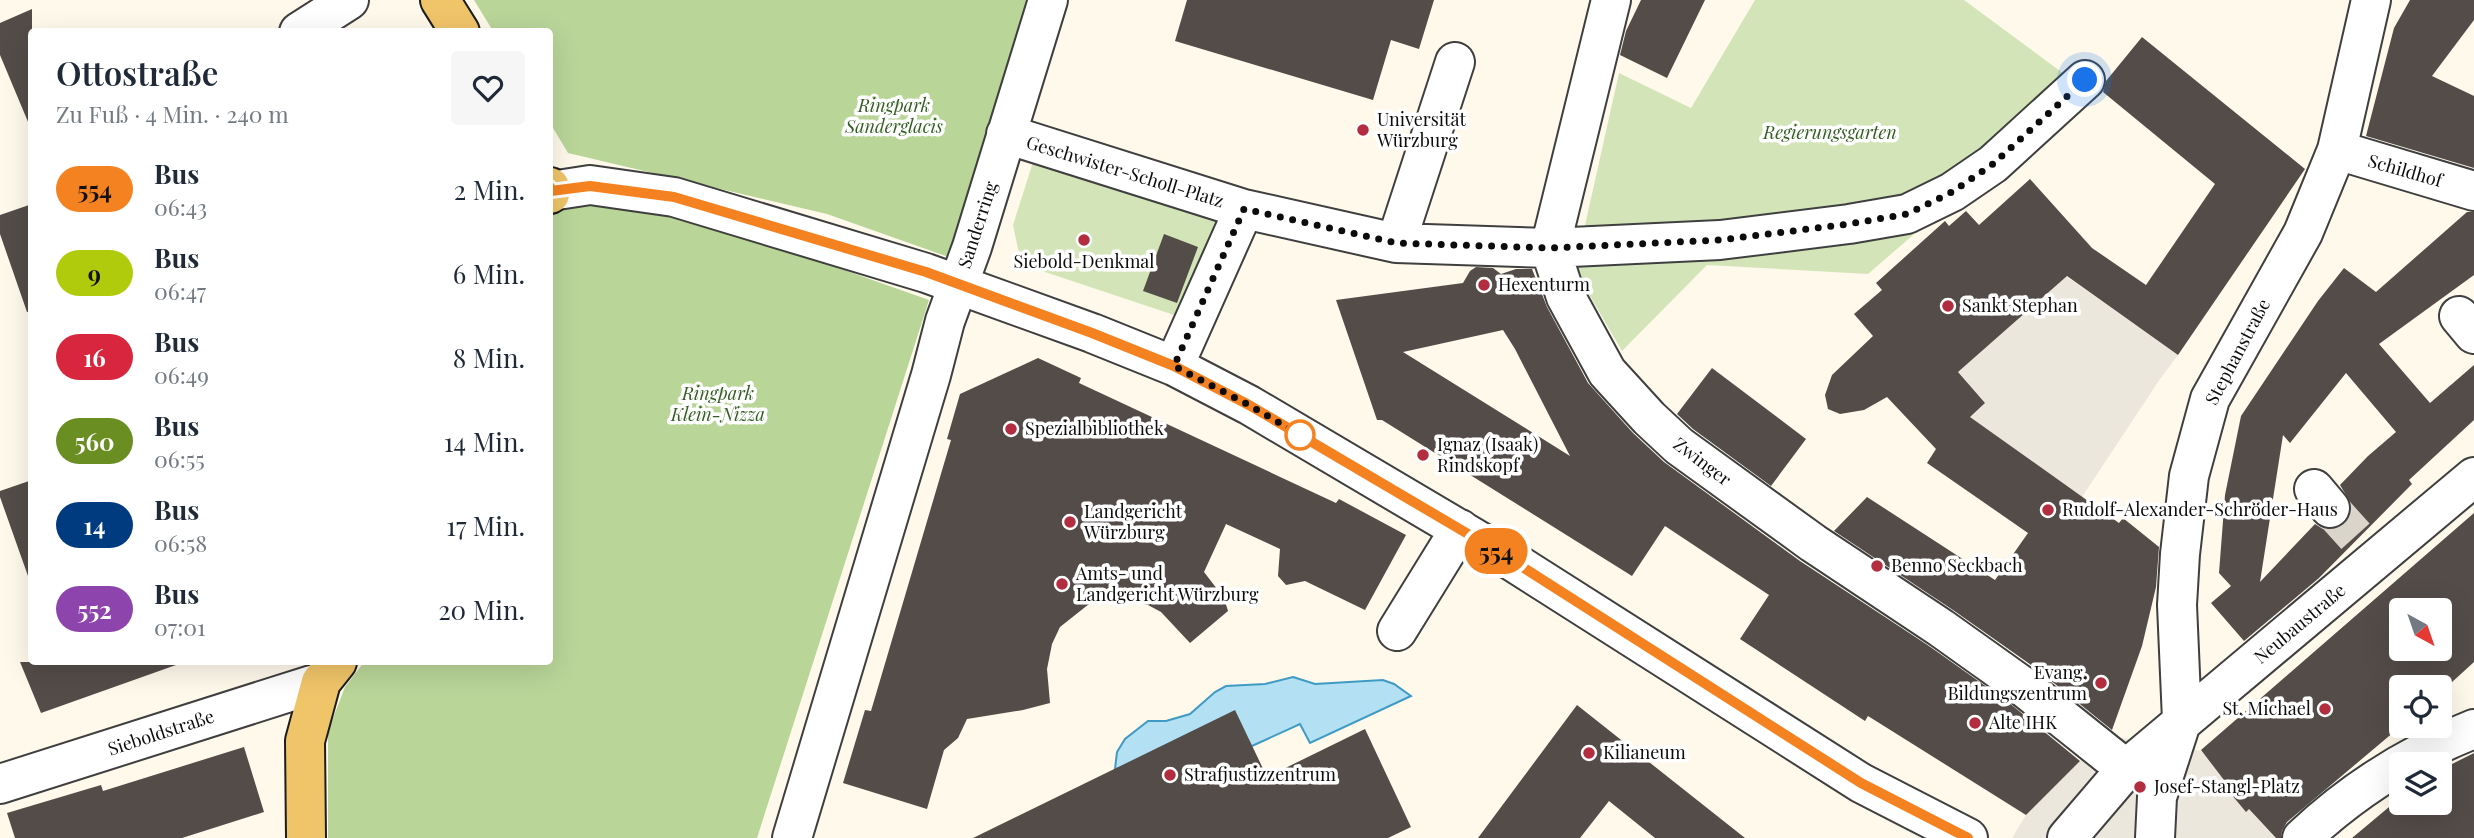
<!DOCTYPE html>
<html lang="de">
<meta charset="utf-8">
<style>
:root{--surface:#fff;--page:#f6f6f7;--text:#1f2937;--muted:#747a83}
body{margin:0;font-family:"Playfair Display",serif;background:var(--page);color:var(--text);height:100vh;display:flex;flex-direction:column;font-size:26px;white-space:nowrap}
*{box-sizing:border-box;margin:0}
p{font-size:23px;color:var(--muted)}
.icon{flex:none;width:38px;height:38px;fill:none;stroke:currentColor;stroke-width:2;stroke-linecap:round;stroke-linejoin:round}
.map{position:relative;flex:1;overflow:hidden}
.side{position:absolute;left:28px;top:28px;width:525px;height:637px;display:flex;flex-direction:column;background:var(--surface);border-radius:7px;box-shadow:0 7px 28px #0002}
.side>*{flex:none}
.badge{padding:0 14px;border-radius:23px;font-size:24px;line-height:46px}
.needle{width:46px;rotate:140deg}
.controls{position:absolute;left:2389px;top:598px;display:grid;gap:14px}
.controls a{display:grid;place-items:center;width:63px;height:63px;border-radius:7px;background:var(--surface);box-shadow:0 7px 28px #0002;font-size:35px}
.you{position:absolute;width:35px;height:35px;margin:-18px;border:5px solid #fff;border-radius:50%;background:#1a73e8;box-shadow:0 0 0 10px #1a73e833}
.map>.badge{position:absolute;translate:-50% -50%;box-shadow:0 0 0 4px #fff}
.round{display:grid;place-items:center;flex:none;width:74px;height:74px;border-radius:7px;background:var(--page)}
.overview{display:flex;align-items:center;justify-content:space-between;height:119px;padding:0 28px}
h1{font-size:33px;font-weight:600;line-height:52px}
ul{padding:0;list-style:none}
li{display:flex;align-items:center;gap:21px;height:84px;padding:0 28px}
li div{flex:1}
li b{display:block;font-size:26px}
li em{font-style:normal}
li .badge{min-width:77px;font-weight:700;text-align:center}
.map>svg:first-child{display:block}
.green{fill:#d3e5b8}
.forest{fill:#b9d598}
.plaza{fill:#ece7dc}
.water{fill:#b3e0f2;stroke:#3f9ac4;stroke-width:2}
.building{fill:#534c49;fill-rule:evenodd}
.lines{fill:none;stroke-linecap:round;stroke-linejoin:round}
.minor-tunnel{stroke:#dad5ca;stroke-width:38;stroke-dasharray:38 19;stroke-linecap:butt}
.minor-casing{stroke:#3f3f3f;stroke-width:42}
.major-casing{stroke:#1d1d1d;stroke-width:42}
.minor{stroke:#fff;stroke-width:38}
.major{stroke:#f0c469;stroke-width:38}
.line-casing{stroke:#fff;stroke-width:16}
.line{stroke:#f58220;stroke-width:10}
.walk{stroke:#0c0c0c;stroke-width:7;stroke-dasharray:0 12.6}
.poi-dot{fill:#b22d3f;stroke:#fff;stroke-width:2.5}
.stop-dot{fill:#fff;stroke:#f58220;stroke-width:3.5}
.labels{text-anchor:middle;stroke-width:7;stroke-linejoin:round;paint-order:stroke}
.park-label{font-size:18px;font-style:italic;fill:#335e21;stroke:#fff}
.poi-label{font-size:18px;fill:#0c0c0c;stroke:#fff;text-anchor:start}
.street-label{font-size:18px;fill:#0c0c0c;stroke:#fff}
</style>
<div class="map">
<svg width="2474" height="838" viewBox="0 0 2474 838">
<rect width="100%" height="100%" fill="#fef9eb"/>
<path class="green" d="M1755,0H1964L2083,88L1868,274L1707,265L1622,351L1575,270L1619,73L1691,108Z
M1034,159L1219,214L1177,316L1030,267L1018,249L1013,225Z"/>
<path class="forest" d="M474,0H1047L974,266L827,214L568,153L550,123V32L493,31Z
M584,178L929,300L757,838H328V731L345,687L364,662H550V224L554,188Z"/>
<path class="plaza" d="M2050,265L2178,355L2160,379L2082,497L1970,417L1985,403L1958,372L2042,297Z
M2110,736L2201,751L2225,778L2221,782L2246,811L2250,808L2254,815L2276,838H2012L2026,815L2086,755Z"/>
<path class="water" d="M1293,677L1315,684L1383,680L1394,684L1411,696L1310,743L1300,724L1252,746L1115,769L1117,752L1125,739L1148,721H1166L1190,714L1215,692L1226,686L1265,684Z"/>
<path class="building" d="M1187,0H1434L1419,49L1391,40L1373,100L1175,41Z
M1641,0H1705L1667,78L1620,55L1626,31Z
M2410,0H2474V20L2432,76L2474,96V168L2366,136L2394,28Z
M32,9V129H31L0,55V23Z
M2142,37L2305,169L2178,355L2067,276L1958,372L1985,403L1970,417L2119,523L2123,518L2159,547L2156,587L2142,646L2112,730L2034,667L1953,610L1834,531L1867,497L1995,580L2028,533L1927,463L1936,449L1887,397L1864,410L1840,414L1828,409L1825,395L1832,375L1873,336L1854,314L1882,290L1876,283L1945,221L1949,226L1966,211L1979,225L2030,179L2092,248L2146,285L2215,184L2103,92L2106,81Z
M32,204V312H27L0,234V215Z
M2467,212H2474V275L2379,344L2430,403L2474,365V420L2409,480L2412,484L2319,578L2244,641L2211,603L2231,586L2219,573L2225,495L2241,416L2318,301L2344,268L2376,292ZM2346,373L2396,432L2368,456L2340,485L2352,505L2351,515L2345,524L2333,530L2323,529L2315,524L2260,582L2283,435L2290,443Z
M1164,234L1198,247L1177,303L1143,291Z
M1476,267L1493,268L1501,274L1516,269H1532L1547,307L1588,383L1633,433L1664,462L1800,561L1929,646L2008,702L2080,761L2026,815L1868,716L1865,721L1740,639L1769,595L1665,526L1632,576L1382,420H1377L1336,300L1463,283L1470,271ZM1503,330L1515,349L1570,456L1403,352Z
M1038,358L1081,378L1079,383L1336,503L1339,499L1406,535L1365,610L1305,581L1286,585L1278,576L1280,549L1226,524L1204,572L1224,598L1228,611L1190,643L1161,612L1148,605L1117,598L1089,604L1060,627L1052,644L1047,669L1050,703L1023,710L967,719L958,738L944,750L927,809L843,783L865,710L871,711L951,440L947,439L960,394Z
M1712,368L1806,439L1771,486L1693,429L1677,414Z
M32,480V575L28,576L0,497V491Z
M2474,513V662L2440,693V688H2401V726L2287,822L2282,831L2281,838H2276L2249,809L2246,812L2221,782L2224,780L2201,750ZM2401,611H2440V649H2401Z
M20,662H175L176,665L41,713Z
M1577,705L1745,838H1655L1609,801L1580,838H1478Z
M1235,710L1267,777L1365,729L1411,827L1388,838H973Z
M244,747L264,812L182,838H15L7,813L101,785L103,791Z
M2474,753V838H2352L2401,797V803H2440V770Z"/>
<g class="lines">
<path class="minor-tunnel" d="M2330,508L2358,539"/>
<defs>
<path id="minor" d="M1611,0L1550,248L1566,297L1607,372L1649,418L1679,446L1813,543L1941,628L2021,685L2126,769
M299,32L349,0
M1006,134L1244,209L1396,243L1550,248L1720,240L1849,224L1907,214L1952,192L1993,164L2085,80
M2337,150L2474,191
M551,191L590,185L674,197L926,273L1092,333L1174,366L1249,405L1501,554L1861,783L1968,838
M1396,243L1455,62
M2459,316L2474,334
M1174,366L1244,209
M2314,489L2330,508
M1397,631L1460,529
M0,784L321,682
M792,838L931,375L945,321L972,247L1048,0
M2067,838L2126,769L2474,477
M2155,838L2157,797L2182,720L2177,605L2180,554L2189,476L2210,399L2303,233L2337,150L2371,0
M2302,838C2352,791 2410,754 2474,729"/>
<path id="major" d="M440,0L460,32
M550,187V194
M306,838L305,741L321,682L337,662"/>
</defs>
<use href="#minor" class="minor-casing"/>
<use href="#major" class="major-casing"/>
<use href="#minor" class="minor"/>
<use href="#major" class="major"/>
</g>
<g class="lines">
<defs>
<path id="line" d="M550,187L551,191L590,186L674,197L926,272L1092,333L1174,366L1249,405L1502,554L1861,783L1968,838"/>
</defs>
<use href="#line" class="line-casing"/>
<use href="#line" class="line"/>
<path class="walk" d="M1300,435L1249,405L1174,366L1244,209L1396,243L1550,248L1720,240L1849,224L1907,214L1952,192L1993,164L2085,80"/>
</g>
<g class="poi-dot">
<circle cx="1363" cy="130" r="7"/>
<circle cx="1084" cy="240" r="7"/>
<circle cx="1484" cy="285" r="7"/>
<circle cx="1948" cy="306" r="7"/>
<circle cx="1011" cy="429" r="7"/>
<circle cx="1423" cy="455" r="7"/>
<circle cx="2048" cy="510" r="7"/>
<circle cx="1070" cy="522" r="7"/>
<circle cx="1877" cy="566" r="7"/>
<circle cx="1062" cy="584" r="7"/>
<circle cx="2101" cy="683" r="7"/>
<circle cx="2325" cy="709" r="7"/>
<circle cx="1975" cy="723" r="7"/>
<circle cx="1589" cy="753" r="7"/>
<circle cx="1170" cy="775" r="7"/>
<circle cx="2140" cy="787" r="7"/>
</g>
<circle class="stop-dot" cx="1300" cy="435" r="14"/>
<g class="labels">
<g class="park-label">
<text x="894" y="112">Ringpark<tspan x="894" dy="21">Sanderglacis</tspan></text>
<text x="1830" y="139">Regierungsgarten</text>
<text x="718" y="400">Ringpark<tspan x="718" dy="21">Klein-Nizza</tspan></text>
</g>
<g class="poi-label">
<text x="1377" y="126">Universität<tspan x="1377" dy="21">Würzburg</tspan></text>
<text x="1084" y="268" text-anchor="middle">Siebold-Denkmal</text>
<text x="1498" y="291">Hexenturm</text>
<text x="1962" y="312">Sankt Stephan</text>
<text x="1025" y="435">Spezialbibliothek</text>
<text x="1437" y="451">Ignaz (Isaak)<tspan x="1437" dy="21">Rindskopf</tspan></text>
<text x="2062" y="516">Rudolf-Alexander-Schröder-Haus</text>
<text x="1084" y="518">Landgericht<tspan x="1084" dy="21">Würzburg</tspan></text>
<text x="1891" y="572">Benno Seckbach</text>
<text x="1076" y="580">Amts- und<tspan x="1076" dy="21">Landgericht Würzburg</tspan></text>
<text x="2087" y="679" text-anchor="end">Evang.<tspan x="2087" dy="21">Bildungszentrum</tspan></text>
<text x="2311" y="715" text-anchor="end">St. Michael</text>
<text x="1989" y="729">Alte IHK</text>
<text x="1603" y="759">Kilianeum</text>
<text x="1184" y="781">Strafjustizzentrum</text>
<text x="2154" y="793">Josef-Stangl-Platz</text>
</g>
<g class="street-label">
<text transform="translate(2405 171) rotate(16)" y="6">Schildhof</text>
<text transform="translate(1125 172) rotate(17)" y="6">Geschwister-Scholl-Platz</text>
<text transform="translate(978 225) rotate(-72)" y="6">Sanderring</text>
<text transform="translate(2238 352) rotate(-62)" y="6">Stephanstraße</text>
<text transform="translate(1702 462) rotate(37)" y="6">Zwinger</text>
<text transform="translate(2300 624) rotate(-40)" y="6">Neubaustraße</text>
<text transform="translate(161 733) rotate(-18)" y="6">Sieboldstraße</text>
</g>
</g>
</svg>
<div class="controls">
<a><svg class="needle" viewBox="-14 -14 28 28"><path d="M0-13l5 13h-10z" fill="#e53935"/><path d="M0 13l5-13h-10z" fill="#747a83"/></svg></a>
<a><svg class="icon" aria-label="locate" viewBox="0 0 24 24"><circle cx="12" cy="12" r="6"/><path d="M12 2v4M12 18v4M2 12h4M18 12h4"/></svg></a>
<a><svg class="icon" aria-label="layers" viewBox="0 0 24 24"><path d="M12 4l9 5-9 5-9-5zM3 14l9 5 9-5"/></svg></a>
</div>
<div class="you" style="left:2085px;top:80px"></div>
<b class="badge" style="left:1496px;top:551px;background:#f58220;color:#111">554</b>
<section class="side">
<div class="overview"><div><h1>Ottostraße</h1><p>Zu Fuß · 4 Min. · 240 m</p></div><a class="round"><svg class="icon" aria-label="heart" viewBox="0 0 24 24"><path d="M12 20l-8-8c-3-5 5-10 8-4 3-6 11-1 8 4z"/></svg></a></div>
<ul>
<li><span class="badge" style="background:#f58220;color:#111">554</span><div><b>Bus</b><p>06:43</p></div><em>2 Min.</em></li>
<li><span class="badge" style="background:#b0cb0c;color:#111">9</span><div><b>Bus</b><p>06:47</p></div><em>6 Min.</em></li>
<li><span class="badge" style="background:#d7263d;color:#fff">16</span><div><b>Bus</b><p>06:49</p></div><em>8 Min.</em></li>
<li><span class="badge" style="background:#6b8e23;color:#fff">560</span><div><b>Bus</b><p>06:55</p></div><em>14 Min.</em></li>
<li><span class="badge" style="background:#003b80;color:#fff">14</span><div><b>Bus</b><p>06:58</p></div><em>17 Min.</em></li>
<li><span class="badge" style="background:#8e44ad;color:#fff">552</span><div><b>Bus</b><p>07:01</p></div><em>20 Min.</em></li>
</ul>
</section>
</div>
